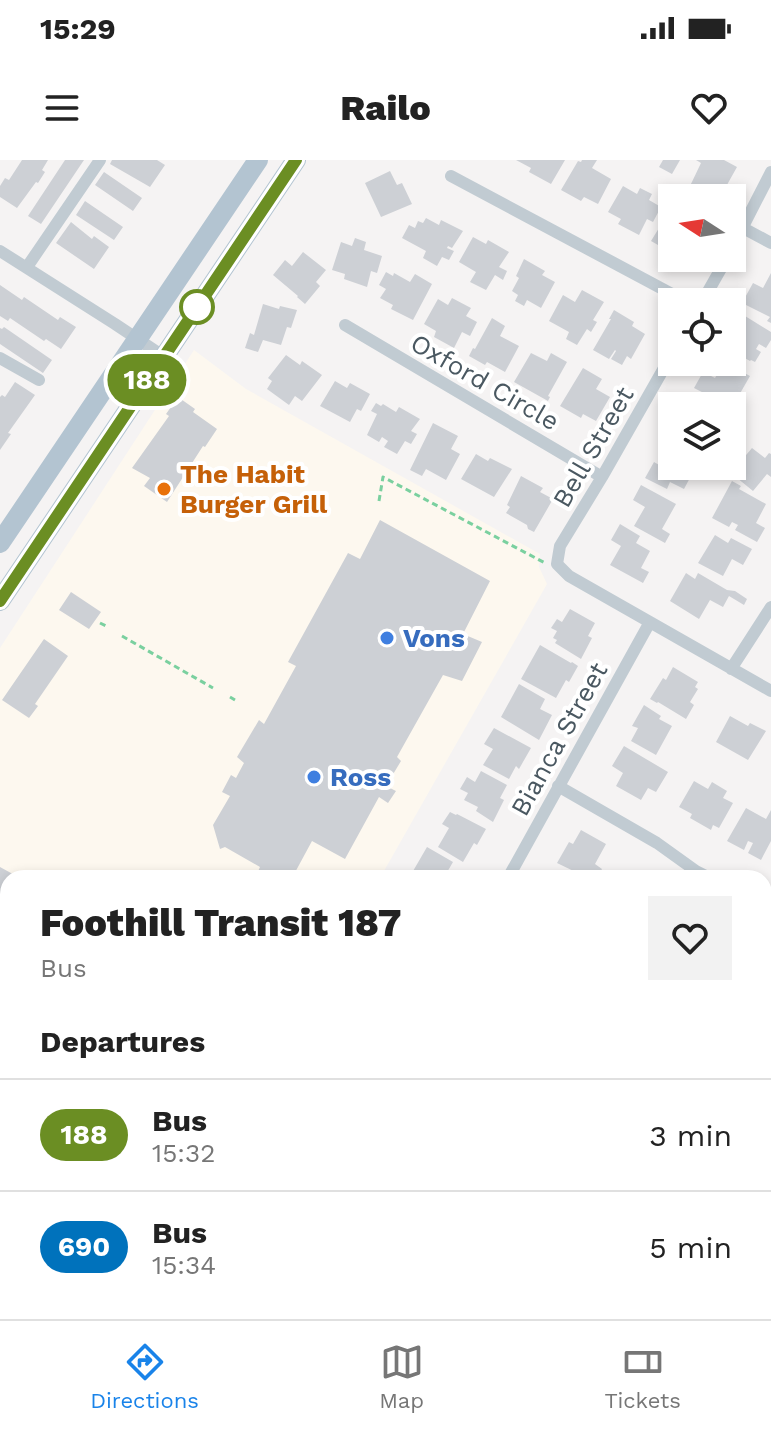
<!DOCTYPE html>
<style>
:root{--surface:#fff;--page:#f2f2f2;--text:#222;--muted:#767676;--line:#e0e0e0;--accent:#1983e9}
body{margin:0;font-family:"Work Sans",sans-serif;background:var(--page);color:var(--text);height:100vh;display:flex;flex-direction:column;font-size:30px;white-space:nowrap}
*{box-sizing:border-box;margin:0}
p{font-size:26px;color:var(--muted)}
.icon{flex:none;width:44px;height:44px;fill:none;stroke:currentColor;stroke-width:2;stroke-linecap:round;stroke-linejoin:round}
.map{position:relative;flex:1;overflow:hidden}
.panel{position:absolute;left:0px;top:710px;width:772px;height:450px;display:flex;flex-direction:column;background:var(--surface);border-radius:24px 24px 0 0;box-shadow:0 4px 12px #0003}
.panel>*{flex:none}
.badge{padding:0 16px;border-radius:26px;font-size:28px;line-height:52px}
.needle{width:52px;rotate:282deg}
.buttons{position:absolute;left:658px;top:24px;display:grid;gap:16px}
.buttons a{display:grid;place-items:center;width:88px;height:88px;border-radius:0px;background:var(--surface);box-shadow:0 4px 12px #0003;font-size:40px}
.map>.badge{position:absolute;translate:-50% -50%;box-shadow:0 0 0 4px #fff}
h2{padding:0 40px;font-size:30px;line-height:72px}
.round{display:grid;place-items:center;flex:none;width:84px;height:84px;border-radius:0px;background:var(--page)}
.headline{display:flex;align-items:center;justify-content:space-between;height:136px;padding:0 40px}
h1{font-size:38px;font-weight:800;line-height:60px}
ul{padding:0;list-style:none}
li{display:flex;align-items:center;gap:24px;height:112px;padding:0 40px;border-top:2px solid var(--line)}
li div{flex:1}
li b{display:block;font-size:30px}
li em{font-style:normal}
li .badge{min-width:88px;font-weight:700;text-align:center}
.status{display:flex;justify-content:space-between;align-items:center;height:56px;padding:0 40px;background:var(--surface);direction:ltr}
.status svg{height:22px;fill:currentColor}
header{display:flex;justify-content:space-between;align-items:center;height:104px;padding:0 40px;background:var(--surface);font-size:36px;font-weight:800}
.dock{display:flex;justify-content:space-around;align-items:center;height:112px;border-top:2px solid var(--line);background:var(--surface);font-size:22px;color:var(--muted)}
.dock a{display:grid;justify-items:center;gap:4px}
.dock .selected{color:var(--accent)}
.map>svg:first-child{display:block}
.commercial{fill:#fdf8ef}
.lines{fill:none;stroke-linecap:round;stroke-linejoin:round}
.stream{stroke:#8fe2ef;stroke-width:5}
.building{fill:#cdd0d5}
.path{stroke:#7ad09f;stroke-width:3;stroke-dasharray:6 4;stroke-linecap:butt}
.service{stroke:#c1cbd2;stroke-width:6}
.minor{stroke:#c1cbd2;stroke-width:12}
.secondary{stroke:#bfcbd4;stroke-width:18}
.primary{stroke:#b3c4d1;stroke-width:20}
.line-casing{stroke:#fff;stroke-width:18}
.line{stroke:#6b8e23;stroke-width:12}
.stop-dot{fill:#fff;stroke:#6b8e23;stroke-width:4}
.food-dot{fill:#e8710a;stroke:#fff;stroke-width:3}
.shop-dot{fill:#3f7fe0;stroke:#fff;stroke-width:3}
.labels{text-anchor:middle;stroke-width:8;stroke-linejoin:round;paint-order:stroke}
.street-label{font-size:26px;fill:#4a5861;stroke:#fff}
.food-label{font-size:26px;font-weight:bold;fill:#c56008;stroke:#fff;text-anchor:start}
.shop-label{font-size:26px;font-weight:bold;fill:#366cbe;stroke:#fff;text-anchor:start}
</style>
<div class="status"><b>15:29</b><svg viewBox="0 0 49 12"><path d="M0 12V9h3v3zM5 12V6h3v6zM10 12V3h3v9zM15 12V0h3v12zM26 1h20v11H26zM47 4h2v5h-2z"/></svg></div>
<header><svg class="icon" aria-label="menu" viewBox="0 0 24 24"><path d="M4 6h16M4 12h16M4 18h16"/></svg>Railo<svg class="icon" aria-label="heart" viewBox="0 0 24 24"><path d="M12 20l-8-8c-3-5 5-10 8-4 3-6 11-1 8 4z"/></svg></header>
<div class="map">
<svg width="771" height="1159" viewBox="0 0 771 1159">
<rect width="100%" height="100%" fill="#f5f3f3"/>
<path class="commercial" d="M194,190L246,229L540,394L539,407L547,424L380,718H8V872L0,868V488Z
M0,901L8,905V1121L0,1122Z"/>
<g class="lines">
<path class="stream" d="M0,875L8,879
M492,1152L504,1159"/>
</g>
<path class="building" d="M22,0H48L42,10L45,12L38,23L36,22L17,48L0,37V26L5,18L9,20Z
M65,0H84L41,64L28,56Z
M112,0H157L165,5L150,27L110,4Z
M516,0H565L551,24L529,12L531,8Z
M582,0H597L592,8L611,19L598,44L584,37L581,41L561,30L578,1L581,2Z
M663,0H680L672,14L659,7Z
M696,0H724L737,7L723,32L707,24L703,33L690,26L701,3Z
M390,11L397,25L402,23L412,44L381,57L365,23Z
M104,12L142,38L133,51L95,25Z
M623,26L637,34L640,28L652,34L649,40L661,47L653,62L647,59L639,75L618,64L621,59L608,52Z
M85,41L123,67L114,80L76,55Z
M672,47V93L651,81Z
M426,58L439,65L441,60L463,71L452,88L448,86L447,88L454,91L449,100L442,97L437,106L423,98L426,91L402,78L409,65L415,68L418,61L423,63Z
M71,62L92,79L94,76L109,87L94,109L56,83Z
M473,77L486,84L488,80L509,92L499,107L507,111L503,120L495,115L486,130L470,122L476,112L459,102Z
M355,78L366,82L364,90L382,96L377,113L371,111L367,127L344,119L345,114L332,110L341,82L352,86Z
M303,92L326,110L316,122L320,126L305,144L297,137L298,136L273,115L285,100L292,106Z
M524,99L545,111L542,115L555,122L541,148L527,140L524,146L515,141L518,135L512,131L519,118L516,116Z
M386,112L393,116L394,113L410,122L415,114L432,124L413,160L391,149L393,145L380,138L386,129L379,125Z
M771,113V163L767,161L770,157L742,143L753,123L763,128Z
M0,125L22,140L24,137L58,160L60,157L76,167L61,189L46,179L44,181L10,158L8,161L0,156Z
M582,130L604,142L593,160L597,162L591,172L587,169L577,185L566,179L569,172L549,161L563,135L575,142Z
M452,138L471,148L466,156L477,162L470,176L462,172L454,188L434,177L436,171L424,164L438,139L448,145Z
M263,144L279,149L280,146L297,150L291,168L287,167L281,185L263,180L258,192L245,188L250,173L254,175Z
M614,150L634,162L632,166L645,174L631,199L627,196L622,205L611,199L616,191L615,190L609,199L593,190L611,159H609Z
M737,151L771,172V180L766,188L759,184L756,189L761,192L755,202L751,200L750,201L732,191V160Z
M492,158L505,166L500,176L519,186L505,212L487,202L485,205L469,196L473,188L475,189Z
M4,167L52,200L43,213L0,184V168L2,169Z
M531,193L547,201L551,193L567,202L548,236L550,237L548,241L514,222Z
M286,195L300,205L302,201L322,215L302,241L295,236L289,245L267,229L272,221L268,218Z
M724,202L750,216L738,237L733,235L727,245L694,228L703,212L715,218Z
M583,208L602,219L596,229L610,237L596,261L583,254L581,258L560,246Z
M335,221L347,228L350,223L370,234L361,251L357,249L350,262L320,246Z
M15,222L35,235L8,273L11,274L0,290V237L2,235L5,237Z
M689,236L698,241L705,246H684Z
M178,237L195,249L193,252L217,269L205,287L203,286L167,342L144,326L150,318L132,308L169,256L166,254Z
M376,243L381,246L383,244L396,252L399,247L420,259L411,271L417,274L411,284L405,281L397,294L384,287L388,281L382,277L379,282L367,275L377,254L371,251Z
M433,263L458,276L451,289L460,294L446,320L426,309L422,316L410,310Z
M752,288L765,298L769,293L771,294V317L767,314L753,331L731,313Z
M476,294L488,301L490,298L512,309L494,337L461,319Z
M672,299V306H706L699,318L692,314L684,329L670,322L667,329L645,318L654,302L666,309Z
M521,316L543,328L540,332L553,339L534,372L528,369L527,365L506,353L510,347L507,345Z
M732,321L741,326L739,329L766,344L756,363L765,368L757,382L735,370L738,365L732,362L729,367L712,358Z
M641,325L676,344L662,369L670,374L665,383L634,366L645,347L633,340Z
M380,360L490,421L463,474L482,482L462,521L443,515L397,597L401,601L386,626L396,631L388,643L379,637L345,699L312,681L292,718H255L260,707L225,687L220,689L213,665L230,636L222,632L231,615L236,618L244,603L237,597L259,560L264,564L296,506L288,502L348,393L360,399Z
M620,364L640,376L636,383L650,391L641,408L649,412L643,423L610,405L621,386L611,380Z
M715,375L728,383L731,378L752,389L743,405L732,399L723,416L698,403Z
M686,413L695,419L698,413L727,430L735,431L747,439L744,445L729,436L723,447L710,440L699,459L670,441Z
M71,432L101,452L89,469L59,450Z
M570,449L595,463L588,476L592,478L581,499L555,483L557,480L553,478L557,471L551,468L557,459L562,462Z
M44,479L68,496L35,544L38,546L29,558L2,540Z
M540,485L571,503L572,502L578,506L569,522L566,520L556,538L521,519Z
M673,507L698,522L695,527L698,529L690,542L694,545L686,559L658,542L657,543L650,539L663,518L666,520Z
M519,524L545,539L540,549L552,555L539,580L501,557Z
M644,545L661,556L659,559L672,566L656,595L631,581L638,568L632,566Z
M730,556L748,566L750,563L766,571L748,600L716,582Z
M494,568L531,588L519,609L516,606L509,619L483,605L493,589L484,584Z
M624,586L668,612L656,632L648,628L641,640L616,626L623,613L612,606Z
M481,611L507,625L500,638L504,640L493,662L476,651L478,647L464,640L468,633L460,629L467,617L475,622Z
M694,621L708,629L712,622L727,631L723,638L733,643L719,668L713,665L711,670L690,658L692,654L679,647Z
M746,648L766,659L771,650V681L761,700L748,693L753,683L748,681L744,690L727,681Z
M450,652L456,655L457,654L486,669L477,685L474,683L463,702L438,687L449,668L442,664Z
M581,670L606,684L595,704L602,709L597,718H588L557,703L569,682L573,684Z
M427,687L453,702L446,714L454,718H409Z
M0,707L20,718H8V823L0,818Z
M771,817V847L769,851L764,848V829Z
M764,874L771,878V911L764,907Z
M7,1022L8,1065L0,1066V1023Z
M764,1090L771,1094V1123L769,1126L764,1123Z
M590,1152H622L630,1157L629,1159H586Z"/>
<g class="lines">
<path class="path" d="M379,341L383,317L545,403
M100,463L106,466
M122,476L213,528
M230,537L235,540
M0,892L8,896
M469,1152L481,1159"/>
<path class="service" d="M0,953H8
M0,1002H8
M0,1095H8
M512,1152L525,1159"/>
<path class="minor" d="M451,16L687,142
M743,68L771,83
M732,88L771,12
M0,91L115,164L163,196
M27,107L100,0
M702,142L727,98
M345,165L602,317
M672,194L602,317L560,386L557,404L569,416L771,531
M0,198L39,220
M731,509L771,447
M558,626L657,683L696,711L710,718
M508,718L650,462
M764,747L771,751
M764,961L771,965
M722,1152L735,1159
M213,1159V1152"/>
<path class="secondary" d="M294,1152L329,1159
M0,1154L26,1152"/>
<path class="primary" d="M0,383L258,0
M0,441L296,0"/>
</g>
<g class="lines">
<defs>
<path id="line" d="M0,441L296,0"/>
</defs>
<use href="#line" class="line-casing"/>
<use href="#line" class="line"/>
</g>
<circle class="stop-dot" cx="197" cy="147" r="16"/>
<circle class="food-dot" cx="164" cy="329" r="8"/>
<g class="shop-dot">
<circle cx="387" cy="478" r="8"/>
<circle cx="314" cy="617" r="8"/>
</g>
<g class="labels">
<g class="street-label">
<text transform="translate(485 222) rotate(30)" y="9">Oxford Circle</text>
<text transform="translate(593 287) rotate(-60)" y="9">Bell Street</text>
<text transform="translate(559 579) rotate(-61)" y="9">Bianca Street</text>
</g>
<g class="food-label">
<text x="180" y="323">The Habit<tspan x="180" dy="30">Burger Grill</tspan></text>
</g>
<g class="shop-label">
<text x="403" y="487">Vons</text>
<text x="330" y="626">Ross</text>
</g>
</g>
</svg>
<div class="buttons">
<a><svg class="needle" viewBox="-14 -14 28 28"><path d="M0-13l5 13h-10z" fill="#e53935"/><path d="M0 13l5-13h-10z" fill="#767676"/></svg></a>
<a><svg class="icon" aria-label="locate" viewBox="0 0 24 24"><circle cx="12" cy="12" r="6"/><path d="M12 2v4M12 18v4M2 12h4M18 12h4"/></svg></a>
<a><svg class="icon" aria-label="layers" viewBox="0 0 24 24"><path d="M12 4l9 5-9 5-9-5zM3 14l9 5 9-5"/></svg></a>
</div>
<b class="badge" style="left:147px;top:220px;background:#6b8e23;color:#fff">188</b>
<section class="panel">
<div class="headline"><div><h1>Foothill Transit 187</h1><p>Bus</p></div><a class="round"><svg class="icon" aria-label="heart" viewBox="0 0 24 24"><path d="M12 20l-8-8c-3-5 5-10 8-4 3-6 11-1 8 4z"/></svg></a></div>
<h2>Departures</h2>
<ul>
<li><span class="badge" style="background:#6b8e23;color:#fff">188</span><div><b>Bus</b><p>15:32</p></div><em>3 min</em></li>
<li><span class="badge" style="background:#0072bc;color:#fff">690</span><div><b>Bus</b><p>15:34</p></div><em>5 min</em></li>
</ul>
</section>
</div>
<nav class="dock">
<a class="selected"><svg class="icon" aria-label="directions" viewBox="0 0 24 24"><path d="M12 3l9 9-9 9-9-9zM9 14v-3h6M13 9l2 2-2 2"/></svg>Directions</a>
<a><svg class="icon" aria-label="map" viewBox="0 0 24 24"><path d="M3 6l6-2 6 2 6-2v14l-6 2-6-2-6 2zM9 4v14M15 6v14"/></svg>Map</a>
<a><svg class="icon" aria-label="tickets" viewBox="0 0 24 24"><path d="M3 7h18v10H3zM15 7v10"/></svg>Tickets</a>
</nav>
